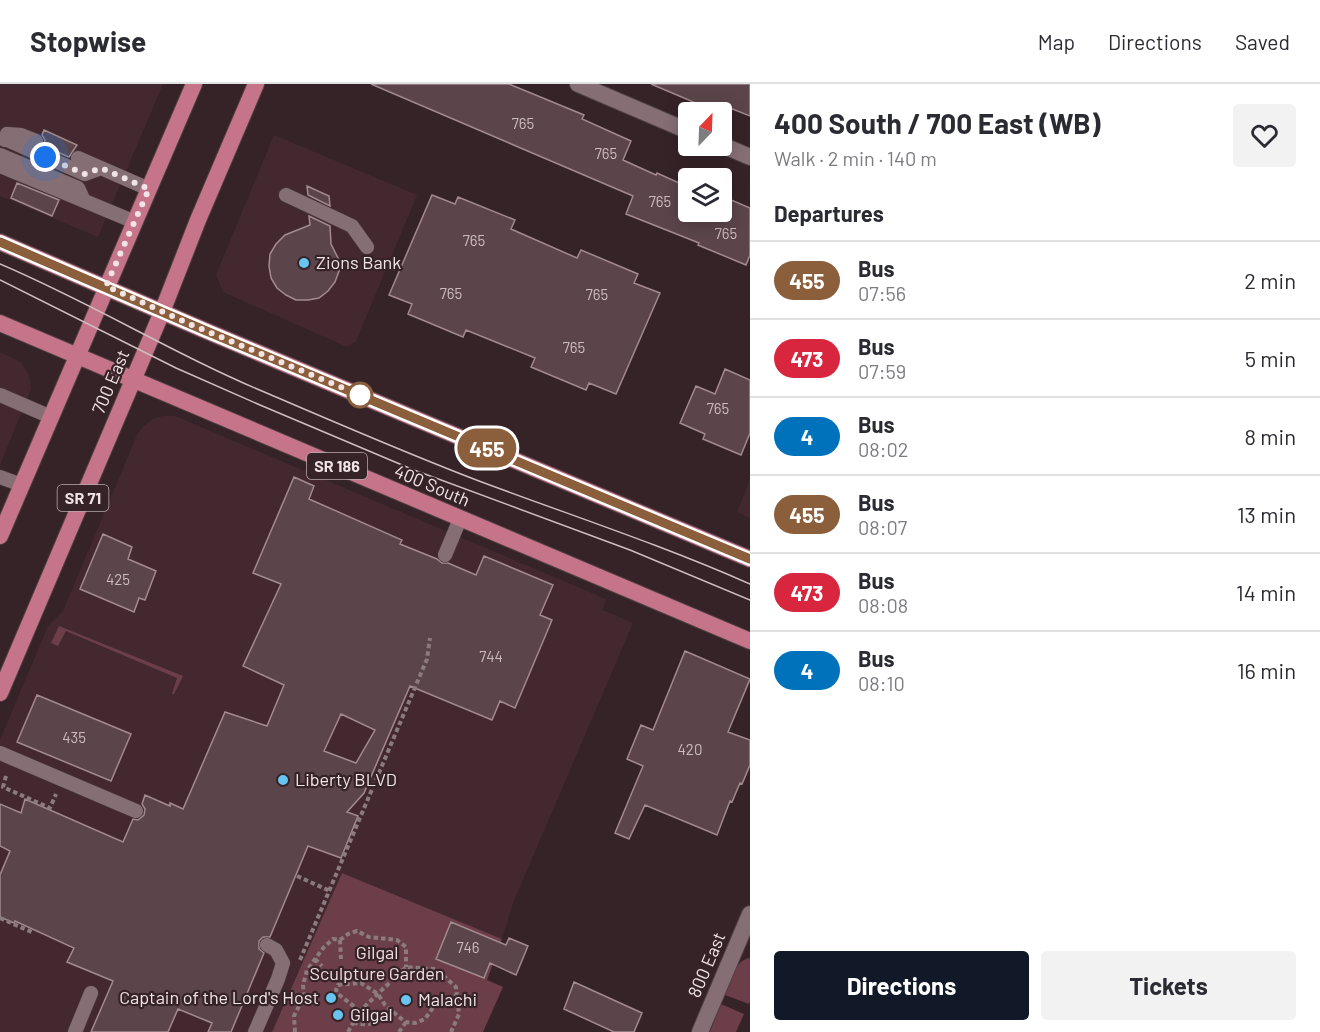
<!DOCTYPE html>
<meta charset="utf-8">
<style>
:root{--surface:#fff;--page:#f2f2f3;--text:#2b2b33;--muted:#7c7c81;--line:#e1e1e2;--accent:#111827}
body{margin:0;font-family:Barlow,sans-serif;background:var(--page);color:var(--text);height:100vh;display:flex;flex-direction:column;font-size:22px;white-space:nowrap}
*{box-sizing:border-box;margin:0}
p{font-size:20px;color:var(--muted)}
.icon{flex:none;width:33px;height:33px;fill:none;stroke:currentColor;stroke-width:2;stroke-linecap:round;stroke-linejoin:round}
.map{position:relative;flex:1;overflow:hidden}
.sheet{display:flex;flex-direction:column;background:var(--surface);width:570px}
.sheet>*{flex:none}
.badge{padding:0 12px;border-radius:20px;font-size:21px;line-height:39px}
.needle{width:39px;rotate:23deg}
.tools{position:absolute;left:678px;top:18px;display:grid;gap:12px}
.tools a{display:grid;place-items:center;width:54px;height:54px;border-radius:6px;background:var(--surface);box-shadow:0 3px 15px #0003;font-size:30px}
.you{position:absolute;width:30px;height:30px;margin:-15px;border:4px solid #fff;border-radius:50%;background:#1a73e8;box-shadow:0 0 0 9px #1a73e833}
.map>.badge{position:absolute;translate:-50% -50%;box-shadow:0 0 0 3px #fff}
h2{padding:0 24px;font-size:22px;line-height:54px}
.round{display:grid;place-items:center;flex:none;width:63px;height:63px;border-radius:6px;background:var(--page)}
.head{display:flex;align-items:center;justify-content:space-between;height:102px;padding:0 24px}
h1{font-size:28px;font-weight:700;line-height:45px}
.primary-button{display:flex;gap:12px;margin-top:auto;padding:12px 24px}
.primary-button a{flex:1;height:69px;border-radius:6px;background:var(--accent);color:#fff;font-size:24px;font-weight:700;line-height:69px;text-align:center}
.primary-button a+a{background:var(--page);color:var(--text)}
ul{padding:0;list-style:none}
li{display:flex;align-items:center;gap:18px;height:78px;padding:0 24px;border-top:2px solid var(--line)}
li div{flex:1}
li b{display:block;font-size:22px}
li em{font-style:normal}
li .badge{min-width:66px;font-weight:700;text-align:center}
header{display:flex;align-items:center;gap:36px;box-sizing:border-box;height:84px;padding:0 30px;background:var(--surface);border-bottom:2px solid var(--line)}
header strong{font-size:28px}
nav{display:flex;gap:33px;margin-inline-start:auto;font-size:21px}
main{display:flex;flex:1;min-height:0}
.map>svg:first-child{display:block}
.built{fill:#43292f}
.green{fill:#6c3e49}
.building{fill:#5b454a;stroke:#a28a8e;stroke-width:1.5;fill-rule:evenodd}
.lines{fill:none;stroke-linecap:round;stroke-linejoin:round}
.service-casing{stroke:#504043;stroke-width:15}
.minor-casing{stroke:#504043;stroke-width:18}
.primary-casing{stroke:#504043;stroke-width:18}
.path{stroke:#8b7b7e;stroke-width:4;stroke-dasharray:4.5 3;stroke-linecap:butt}
.service{stroke:#866f74;stroke-width:14}
.minor{stroke:#866f74;stroke-width:16}
.primary{stroke:#c6748a;stroke-width:16}
.tram{stroke:#cdbec1;stroke-width:1.5}
.line-casing{stroke:#fff;stroke-width:14}
.line{stroke:#8b5e3c;stroke-width:9}
.walk{stroke:#f1e4e6;stroke-width:6;stroke-dasharray:0 10.8}
.poi-dot{fill:#68c4f0;stroke:#362327;stroke-width:2}
.stop-dot{fill:#fff;stroke:#8b5e3c;stroke-width:3}
.labels{text-anchor:middle;stroke-width:4.5;stroke-linejoin:round;paint-order:stroke}
.number-label{font-size:15px;fill:#ccbcbf}
.shield{fill:#362327;stroke:#b9aaad;stroke-width:1.5}
.shield-label{font-size:16px;font-weight:bold;fill:#f1e4e6}
.poi-label{font-size:18px;fill:#f1e4e6;stroke:#362327;text-anchor:start}
.street-label{font-size:18px;fill:#f1e4e6;stroke:#362327}
.park-label{font-size:18px;fill:#f2dde1;stroke:#362327}
</style>
<header>
<strong>Stopwise</strong>
<nav><a>Map</a><a>Directions</a><a>Saved</a></nav>
</header>
<main>
<div class="map">
<svg width="750" height="948" viewBox="0 0 750 948">
<rect width="100%" height="100%" fill="#362327"/>
<path class="built" d="M0,0H163L98,153L0,112Z
M274,51L417,111L356,257L347,263L223,208L216,191Z
M0,268L21,278L29,291L31,305L0,381Z
M163,332H175L606,515L603,526L633,539L513,819L502,855L342,789L272,948H0V656L48,542L63,527L137,351L143,343L153,335Z
M750,395V434L737,428Z"/>
<path class="green" d="M59,542L183,592L174,610H172L177,594L66,547L58,562L51,559Z
M342,789L502,855L487,896L503,903L483,948H272Z
M750,874V917L749,920L725,911C731,898 734,876 750,874Z
M721,920L744,930L736,948H710Z"/>
<path class="building" d="M371,0H509L584,31L582,35L631,57L623,76L656,91L657,89L688,103V128H722V112L750,124V171L746,181L698,161L699,159L626,130L633,112Z
M651,0H750V32L720,20L717,28Z
M44,46L77,61L69,73L43,62L45,56L42,51Z
M17,99L59,116L52,132L11,114Z
M307,102L329,112L330,122L308,111Z
M432,111L455,120L458,113L515,136L511,145L577,174L581,166L638,190L634,199L660,209L616,310L589,299L586,306L531,283L535,274L466,246L463,253L408,230L412,220L389,211Z
M309,132L330,142L331,160L339,176V187L335,198L328,207L319,214L308,216H296L286,211L277,204L271,194L269,182L270,170L276,160L285,151L310,141Z
M725,285L750,296V349L741,371L703,355L705,350L680,339L696,302L715,310Z
M294,393L314,402L309,415L402,456L400,460L437,475L442,479H448L476,491L484,472L553,501L540,531L552,536L515,624L500,617L492,636L410,602L364,709L347,728L358,732L341,774L308,762L270,853H263L259,857V865L264,869L231,948H208L212,939L178,925L168,948H91L113,897L67,878L74,864L15,837L14,839L0,833V791L10,767L0,762V720L21,729L25,715L123,758L133,735L138,736L144,731L145,725L142,720L145,711L170,722V719L183,725L225,628L267,642L284,601L243,582L281,500L253,489ZM341,630L375,646L356,679L324,667Z
M103,450L132,463L128,475L156,487L145,516L139,514L134,528L80,505Z
M685,567L750,595L728,648L750,656V681L742,700L740,699L732,718L730,717L717,751L645,721L629,755L615,749L643,682L627,675L641,641L653,646Z
M37,611L131,650L111,697L17,658Z
M451,838L506,861L509,854L528,862L516,891L490,879L484,894L436,875Z
M574,898L642,929L634,948H614L564,925Z"/>
<g class="lines">
<defs>
<path id="service" d="M5,55L85,90L101,84
M5,56L7,50L21,51L36,57
M0,71L78,104L84,117
M78,74L149,105
M0,82L135,138
M286,111L352,142L367,163
M0,311L51,333
M0,393L22,401
M445,471L460,435
M0,669L136,727
M75,948L91,909
M255,948L278,895L283,879L276,866L267,861"/>
<path id="minor" d="M578,0L688,47
M722,61L750,73
M700,948L750,830"/>
<path id="primary" d="M0,158L204,246L750,475
M0,239L750,557
M0,452L194,0
M0,609L162,228L198,136L256,0"/>
</defs>
<use href="#service" class="service-casing"/>
<use href="#minor" class="minor-casing"/>
<use href="#primary" class="primary-casing"/>
<path class="path" d="M6,692L3,703L50,724L56,710
M297,792L330,807
M0,834L34,849
M340,856L348,850L357,847L369,853L397,856L406,863V883
M315,875L322,882
M300,876L427,575L430,554
M303,915L311,919
M360,927L338,910L336,906L338,901L361,899L378,910L385,921L399,933L406,938L415,939L425,935L437,918L457,911
M353,939C373,942 376,940 390,926
M295,948L294,932L304,912L303,901L307,886L324,863L333,855L340,856L341,875
M348,948L360,927L406,883L436,885L456,903L459,930L451,948
M399,948L406,938"/>
<use href="#service" class="service"/>
<use href="#minor" class="minor"/>
<use href="#primary" class="primary"/>
<path class="tram" d="M0,180C92,219 177,272 269,310C339,340 408,370 479,397C570,431 662,461 750,500
M0,196L176,284L260,321L414,386L630,466L750,516"/>
</g>
<g class="lines">
<defs>
<path id="line" d="M0,158L204,246L750,475"/>
</defs>
<use href="#line" class="line-casing"/>
<use href="#line" class="line"/>
<path class="walk" d="M45,73L85,90L101,84L149,105L106,202L192,241L360,311"/>
</g>
<g class="poi-dot">
<circle cx="304" cy="179" r="6"/>
<circle cx="283" cy="696" r="6"/>
<circle cx="331" cy="914" r="6"/>
<circle cx="406" cy="916" r="6"/>
<circle cx="338" cy="931" r="6"/>
</g>
<circle class="stop-dot" cx="360" cy="311" r="12"/>
<g class="labels">
<g class="number-label">
<text x="523" y="45">765</text>
<text x="606" y="75">765</text>
<text x="660" y="123">765</text>
<text x="726" y="155">765</text>
<text x="474" y="162">765</text>
<text x="451" y="215">765</text>
<text x="597" y="216">765</text>
<text x="574" y="269">765</text>
<text x="718" y="330">765</text>
<text x="118" y="501">425</text>
<text x="491" y="578">744</text>
<text x="74" y="659">435</text>
<text x="690" y="671">420</text>
<text x="468" y="869">746</text>
</g>
<g class="shield">
<rect x="307" y="369" width="60" height="26" rx="4.5"/>
<rect x="57.5" y="401" width="51" height="26" rx="4.5"/>
</g>
<g class="shield-label">
<text x="337" y="388">SR 186</text>
<text x="83" y="420">SR 71</text>
</g>
<g class="poi-label">
<text x="316" y="185">Zions Bank</text>
<text x="295" y="702">Liberty BLVD</text>
<text x="319" y="920" text-anchor="end">Captain of the Lord's Host</text>
<text x="418" y="922">Malachi</text>
<text x="350" y="937">Gilgal</text>
</g>
<g class="street-label">
<text transform="translate(111 298) rotate(-67)" y="6">700 East</text>
<text transform="translate(432 402) rotate(23)" y="6">400 South</text>
<text transform="translate(707 881) rotate(-67)" y="6">800 East</text>
</g>
<g class="park-label">
<text x="377" y="875">Gilgal<tspan x="377" dy="21">Sculpture Garden</tspan></text>
</g>
</g>
</svg>
<div class="tools">
<a><svg class="needle" viewBox="-14 -14 28 28"><path d="M0-13l5 13h-10z" fill="#e53935"/><path d="M0 13l5-13h-10z" fill="#7c7c81"/></svg></a>
<a><svg class="icon" aria-label="layers" viewBox="0 0 24 24"><path d="M12 4l9 5-9 5-9-5zM3 14l9 5 9-5"/></svg></a>
</div>
<div class="you" style="left:45px;top:73px"></div>
<b class="badge" style="left:487px;top:364px;background:#8b5e3c;color:#fff">455</b>
</div>
<section class="sheet">
<div class="head"><div><h1>400 South / 700 East (WB)</h1><p>Walk · 2 min · 140 m</p></div><a class="round"><svg class="icon" aria-label="heart" viewBox="0 0 24 24"><path d="M12 20l-8-8c-3-5 5-10 8-4 3-6 11-1 8 4z"/></svg></a></div>
<h2>Departures</h2>
<ul>
<li><span class="badge" style="background:#8b5e3c;color:#fff">455</span><div><b>Bus</b><p>07:56</p></div><em>2 min</em></li>
<li><span class="badge" style="background:#d7263d;color:#fff">473</span><div><b>Bus</b><p>07:59</p></div><em>5 min</em></li>
<li><span class="badge" style="background:#0072bc;color:#fff">4</span><div><b>Bus</b><p>08:02</p></div><em>8 min</em></li>
<li><span class="badge" style="background:#8b5e3c;color:#fff">455</span><div><b>Bus</b><p>08:07</p></div><em>13 min</em></li>
<li><span class="badge" style="background:#d7263d;color:#fff">473</span><div><b>Bus</b><p>08:08</p></div><em>14 min</em></li>
<li><span class="badge" style="background:#0072bc;color:#fff">4</span><div><b>Bus</b><p>08:10</p></div><em>16 min</em></li>
</ul>
<div class="primary-button"><a>Directions</a><a>Tickets</a></div>
</section>
</main>
